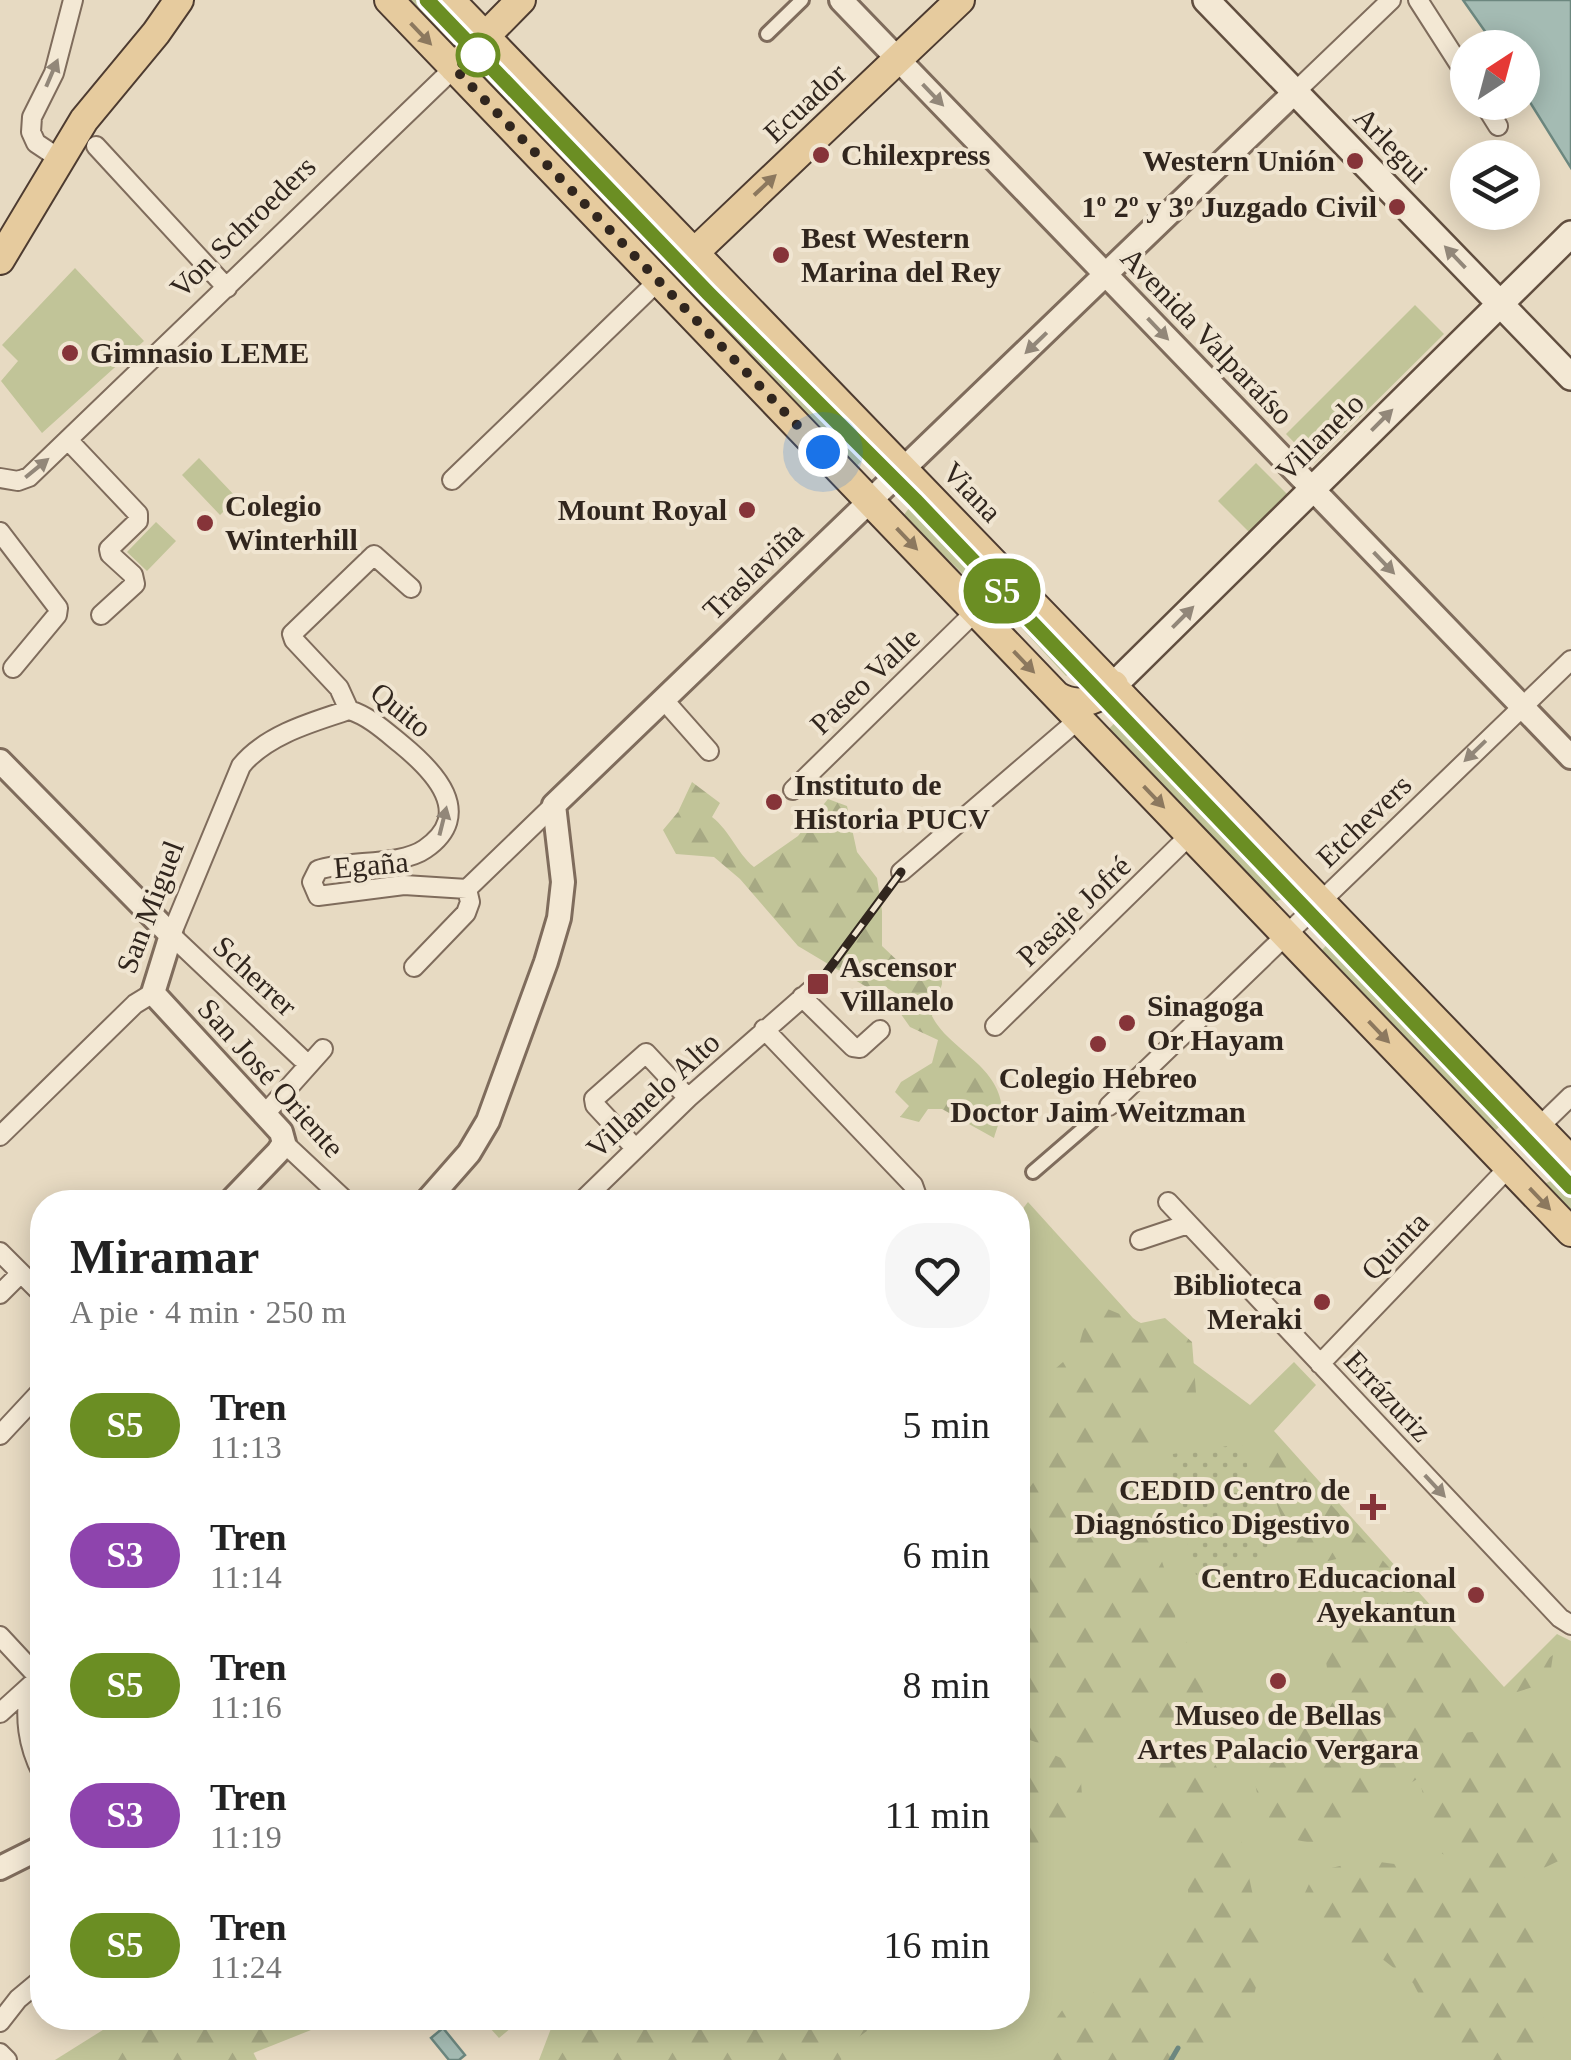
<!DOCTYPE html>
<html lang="es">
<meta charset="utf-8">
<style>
:root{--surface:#fff;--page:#f6f6f6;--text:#222;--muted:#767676}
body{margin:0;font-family:Georgia,serif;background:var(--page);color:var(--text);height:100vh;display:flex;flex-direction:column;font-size:38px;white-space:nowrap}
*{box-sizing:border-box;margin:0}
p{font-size:32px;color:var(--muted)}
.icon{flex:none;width:55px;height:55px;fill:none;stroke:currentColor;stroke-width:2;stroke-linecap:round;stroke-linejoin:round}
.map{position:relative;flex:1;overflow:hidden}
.sheet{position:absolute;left:30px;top:1190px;width:1000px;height:840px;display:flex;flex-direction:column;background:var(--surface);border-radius:40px;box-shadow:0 5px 25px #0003}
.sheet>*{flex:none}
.badge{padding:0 20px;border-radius:32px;font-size:35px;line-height:65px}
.needle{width:65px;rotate:36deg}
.buttons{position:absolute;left:1450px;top:30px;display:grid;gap:20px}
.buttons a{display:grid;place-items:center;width:90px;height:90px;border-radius:50%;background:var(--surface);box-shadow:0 5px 25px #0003;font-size:50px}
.you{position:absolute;width:50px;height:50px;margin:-25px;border:8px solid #fff;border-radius:50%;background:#1a73e8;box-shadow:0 0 0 15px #1a73e833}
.map>.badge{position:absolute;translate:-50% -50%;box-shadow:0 0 0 5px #fff}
.round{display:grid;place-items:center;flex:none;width:105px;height:105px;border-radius:40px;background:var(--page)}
.headline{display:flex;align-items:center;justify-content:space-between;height:170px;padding:0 40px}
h1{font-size:48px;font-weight:600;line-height:75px}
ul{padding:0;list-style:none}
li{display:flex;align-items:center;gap:30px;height:130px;padding:0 40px}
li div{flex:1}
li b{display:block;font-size:38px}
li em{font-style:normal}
li .badge{min-width:110px;font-weight:700;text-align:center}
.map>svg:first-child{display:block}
.green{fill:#c1c498}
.forest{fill:url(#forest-firs)}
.garden{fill:url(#garden-dots)}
.water{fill:#a4bbb3;stroke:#6c877f;stroke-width:2.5}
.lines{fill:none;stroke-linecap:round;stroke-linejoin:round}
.stream{stroke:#6c877f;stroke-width:5}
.pedestrian-casing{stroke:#7f6c5c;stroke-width:18}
.minor-casing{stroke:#7f6c5c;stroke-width:22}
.tertiary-casing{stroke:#7f6c5c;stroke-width:28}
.secondary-casing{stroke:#614e3f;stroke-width:30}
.primary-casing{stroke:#4d3b30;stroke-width:32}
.pedestrian{stroke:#f3e8d4;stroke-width:12}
.minor{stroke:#f3e8d4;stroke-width:18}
.tertiary{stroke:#f3e8d4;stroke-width:22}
.secondary{stroke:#f3e8d4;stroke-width:25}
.primary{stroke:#e6cb9e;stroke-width:28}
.rail-casing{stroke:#31261e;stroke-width:9}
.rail{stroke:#f0e5d1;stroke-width:5;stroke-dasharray:15;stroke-linecap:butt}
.oneway{fill:#8c785e}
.oneway2{fill:#928779}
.line-casing{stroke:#fff;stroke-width:22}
.line{stroke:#6b8e23;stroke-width:15}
.walk{stroke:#31261e;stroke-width:10;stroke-dasharray:0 18}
.stop-dot{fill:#fff;stroke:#6b8e23;stroke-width:5}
.poi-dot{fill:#863439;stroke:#f0e5d1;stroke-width:4}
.labels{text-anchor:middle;stroke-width:8;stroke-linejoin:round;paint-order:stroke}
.street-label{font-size:30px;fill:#31261e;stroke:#f0e5d1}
.poi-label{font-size:30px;font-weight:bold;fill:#31261e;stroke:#f0e5d1;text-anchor:start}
</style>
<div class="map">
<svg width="1571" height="2060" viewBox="0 0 1571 2060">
<defs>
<pattern id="forest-firs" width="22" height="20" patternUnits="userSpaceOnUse" patternTransform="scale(2.5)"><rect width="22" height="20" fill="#c1c498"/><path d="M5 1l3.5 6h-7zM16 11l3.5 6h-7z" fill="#a6a883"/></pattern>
<pattern id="garden-dots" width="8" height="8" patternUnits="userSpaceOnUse" patternTransform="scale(2.5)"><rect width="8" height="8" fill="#c1c498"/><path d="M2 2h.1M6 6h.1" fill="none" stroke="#a6a883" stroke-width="1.8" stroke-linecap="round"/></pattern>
</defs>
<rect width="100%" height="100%" fill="#e7dac2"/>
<path class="green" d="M403,0H424L450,19L436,34Z
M489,55L638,210L631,218L538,122L508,107L471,69Z
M75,268L144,341L42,433L1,381L18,361L2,345Z
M723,298L871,451L854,469L706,316Z
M1415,305L1444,334L1314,463L1286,434Z
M199,458L237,498L220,515L182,475Z
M1256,463L1287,494L1249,532L1218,501Z
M920,500L1077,660L1074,670L1066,676L989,593L964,575L903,516L913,503Z
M156,522L176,541L147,571L127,552Z
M1124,713L1241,832L1252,858L1288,897L1274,902L1107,731Z
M1337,934L1511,1115L1493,1133L1320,952Z
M1562,1176L1571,1185V1213L1544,1184Z
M1028,1202L1133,1318L1250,1405L1294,1362L1316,1385L1274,1431L1504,1687L1557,1634L1571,1641V2060H726L624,2018H1018V1215Z
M122,2018H341L251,2054V2060H55Z
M481,2018H523L499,2038Z"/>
<path class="forest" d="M692,782L720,803L712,817C731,832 736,852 754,867L798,836L828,799L847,806L857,852L877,878L882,911V946L902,965L941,960L942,984L932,1016C948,1049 998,1064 1002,1108C1002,1117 996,1130 994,1138L942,1109H928L919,1122L900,1117L909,1106L895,1092L901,1082L932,1063L938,1040L910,1027L898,1010L905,999L884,986L870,989L798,946L740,879L714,857L676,854L663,830L678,812Z
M1091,1302L1141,1323L1165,1318L1192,1342L1196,1393L1154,1406L1167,1451L1142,1455L1156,1543L1171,1589L1176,1622L1201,1670L1202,1688L1213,1728H1170L1143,1718L1124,1729L1097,1763L1018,1736V1504L1040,1473L1042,1413L1048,1375L1078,1349Z
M1257,1447L1283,1453L1503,1690L1553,1655L1549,1682L1456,1711L1443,1735C1474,1734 1547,1716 1571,1740V1855L1521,1879L1488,1872L1534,1925L1548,2060H1453L1413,1983L1381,1958L1342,1944L1306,1924L1304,1895L1314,1873C1338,1866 1362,1859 1387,1863C1417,1867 1438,1873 1469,1867L1437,1851L1419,1778C1385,1797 1357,1833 1318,1841C1307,1844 1291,1838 1279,1836L1258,1798L1249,1753L1330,1688L1321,1628L1371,1619L1353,1555L1299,1568Z
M1018,1738L1080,1767L1084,1824L1032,1863L1018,1870Z
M1174,1755L1211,1758L1224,1779L1239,1831L1265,1951L1250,2011L1211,2060H1026L1066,2005L1159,1963L1154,1943C1218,1887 1176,1880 1157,1821C1151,1804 1150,1784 1147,1766Z
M149,2018H402L397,2021L312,2023L252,2050L257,2060H83Z
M555,2018H885L853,2041L841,2060H539Z"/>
<path class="garden" d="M1242,1444L1270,1554L1196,1575L1171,1482L1172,1454Z"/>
<path class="water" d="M1463,0H1571V168L1523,91L1522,48L1496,47Z
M443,2028L465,2055L459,2060H449L431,2038Z"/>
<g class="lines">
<path class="stream" d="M1171,2060L1178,2048"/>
<defs>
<path id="pedestrian" d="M767,34L802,0
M1033,1172L1092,1121"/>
<path id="minor" d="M1418,0L1468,78
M1295,92L1391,0
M1483,102L1498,126
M96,146L227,288
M60,159L36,143L31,132L32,117L54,73L73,0
M68,440L138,514V521L109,549L110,554L133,575L135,584L101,615
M0,478L18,481L29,477L454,68
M452,480L658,281
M0,532L58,608L57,615L13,668
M663,699L709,751
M349,710C369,716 385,731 401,744C434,771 476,814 425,849C401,866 347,860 318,870L312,882L318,896L404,885L467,889L554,805
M349,710L339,688L294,640L292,634L374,555L411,588
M793,790L976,611
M901,872L1079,719
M414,967L466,913L470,902L467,889
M802,997L853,1047L860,1048L880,1030
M995,1026L1190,835
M764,1029L913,1185L919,1202
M301,1058L171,935L241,766C266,735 312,722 349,710
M1109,1106L1571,660
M264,1115L323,1049
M1538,1128L1571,1096
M0,1136L135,1004L153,993
M284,1143L347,1202
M635,1148L595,1105L594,1099L646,1053L688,1098
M581,1202L688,1098L818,984
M1168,1202L1560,1618L1571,1625
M1140,1240L1188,1224
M0,1252L42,1294
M0,1294L21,1273
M1320,1364L1509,1167
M0,1435L42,1390
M0,1636L39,1678
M29,1687C25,1718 27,1744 42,1773
M0,1713L31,1685
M0,2022L18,1999L42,1979
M0,2053L7,2060"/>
<path id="tertiary" d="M841,0L1571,757
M0,761L171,935L153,993L281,1132L284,1143L278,1152L230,1202
M426,1202L469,1153L488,1121L546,962L559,918L563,882L554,805L1295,92
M0,1868L42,1847"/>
<path id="secondary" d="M1206,0L1571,377
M1114,685L1571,234"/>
<path id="primary" d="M389,0L1571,1232
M450,0L1571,1161
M454,68L521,0
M695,252L960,0
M0,260L84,120L156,33L179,0
M1057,696C1078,709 1096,701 1114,685"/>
</defs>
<use href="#pedestrian" class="pedestrian-casing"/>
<use href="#minor" class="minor-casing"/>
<use href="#tertiary" class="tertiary-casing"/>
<use href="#secondary" class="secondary-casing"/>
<use href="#primary" class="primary-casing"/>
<use href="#pedestrian" class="pedestrian"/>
<use href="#minor" class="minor"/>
<use href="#tertiary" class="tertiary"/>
<use href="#secondary" class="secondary"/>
<use href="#primary" class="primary"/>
<defs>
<path id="rail" d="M818,984L901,872"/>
</defs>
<use href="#rail" class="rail-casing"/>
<use href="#rail" class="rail"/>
</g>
<defs><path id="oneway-solid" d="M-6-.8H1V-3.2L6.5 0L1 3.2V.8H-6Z" transform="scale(2.5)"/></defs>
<g class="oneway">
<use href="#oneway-solid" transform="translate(421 34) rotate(46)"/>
<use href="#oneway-solid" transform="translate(765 185) rotate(-43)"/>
<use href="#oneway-solid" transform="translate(907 539) rotate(46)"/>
<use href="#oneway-solid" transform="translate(1024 662) rotate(46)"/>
<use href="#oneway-solid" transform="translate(1154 797) rotate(46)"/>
<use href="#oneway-solid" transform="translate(1379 1032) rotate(46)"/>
<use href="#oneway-solid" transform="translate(1540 1199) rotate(46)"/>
</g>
<g class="oneway2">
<use href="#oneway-solid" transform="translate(52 73) rotate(-67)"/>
<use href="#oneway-solid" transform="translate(933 95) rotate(46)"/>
<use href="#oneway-solid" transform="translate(1455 257) rotate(-134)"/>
<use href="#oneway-solid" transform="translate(1158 329) rotate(46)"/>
<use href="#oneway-solid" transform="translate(1036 343) rotate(136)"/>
<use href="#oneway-solid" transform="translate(1382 420) rotate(-45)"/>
<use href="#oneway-solid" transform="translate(37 468) rotate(-39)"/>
<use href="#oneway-solid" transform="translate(1384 563) rotate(46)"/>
<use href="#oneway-solid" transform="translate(1183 617) rotate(-45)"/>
<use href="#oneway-solid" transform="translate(1475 751) rotate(136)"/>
<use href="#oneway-solid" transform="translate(443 821) rotate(-76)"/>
<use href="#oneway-solid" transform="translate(1435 1486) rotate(47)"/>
</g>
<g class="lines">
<defs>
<path id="line" d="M427,0L708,293L915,500L1571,1187"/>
</defs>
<use href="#line" class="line-casing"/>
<use href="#line" class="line"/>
<path class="walk" d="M478,55L454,68L823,452"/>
</g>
<circle class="stop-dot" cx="478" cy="55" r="20"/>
<g class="poi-dot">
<circle cx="821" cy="155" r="10"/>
<circle cx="1355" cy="161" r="10"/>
<circle cx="1397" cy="207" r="10"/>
<circle cx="781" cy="255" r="10"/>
<circle cx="70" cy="353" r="10"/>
<circle cx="747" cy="510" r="10"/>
<circle cx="205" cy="523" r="10"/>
<circle cx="774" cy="802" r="10"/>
<rect x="806" y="972" width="24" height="24" rx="5"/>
<circle cx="1127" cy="1023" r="10"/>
<circle cx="1098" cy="1044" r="10"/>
<circle cx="1322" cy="1302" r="10"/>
<path d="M1368 1492h10v10h10v10h-10v10h-10v-10h-10v-10h10z"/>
<circle cx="1476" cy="1595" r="10"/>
<circle cx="1278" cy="1681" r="10"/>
</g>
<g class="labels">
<g class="street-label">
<text transform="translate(805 103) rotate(-43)" y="10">Ecuador</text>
<text transform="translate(1391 145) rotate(46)" y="10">Arlegui</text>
<text transform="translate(243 227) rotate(-44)" y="10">Von Schroeders</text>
<text transform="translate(1207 336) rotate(46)" y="10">Avenida Valparaíso</text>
<text transform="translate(1320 437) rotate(-45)" y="10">Villanelo</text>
<text transform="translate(972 492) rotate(46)" y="10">Viana</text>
<text transform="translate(753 571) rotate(-44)" y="10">Traslaviña</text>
<text transform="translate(865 681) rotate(-44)" y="10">Paseo Valle</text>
<text transform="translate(401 710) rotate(39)" y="10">Quito</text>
<text transform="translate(1364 821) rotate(-44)" y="10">Etchevers</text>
<text transform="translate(371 865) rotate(-5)" y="10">Egaña</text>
<text transform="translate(150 907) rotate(-69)" y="10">San Miguel</text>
<text transform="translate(1074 911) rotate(-44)" y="10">Pasaje Jofré</text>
<text transform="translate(255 976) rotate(43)" y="10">Scherrer</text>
<text transform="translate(271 1078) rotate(48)" y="10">San José Oriente</text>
<text transform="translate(653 1095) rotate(-43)" y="10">Villanelo Alto</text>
<text transform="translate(1395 1246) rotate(-46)" y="10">Quinta</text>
<text transform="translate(1388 1396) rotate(47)" y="10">Errázuriz</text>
</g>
<g class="poi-label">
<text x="841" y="165">Chilexpress</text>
<text x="1335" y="171" text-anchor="end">Western Unión</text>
<text x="1377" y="217" text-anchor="end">1º 2º y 3º Juzgado Civil</text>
<text x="801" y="248">Best Western<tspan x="801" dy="34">Marina del Rey</tspan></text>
<text x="90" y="363">Gimnasio LEME</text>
<text x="225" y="516">Colegio<tspan x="225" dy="34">Winterhill</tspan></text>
<text x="727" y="520" text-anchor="end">Mount Royal</text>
<text x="794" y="795">Instituto de<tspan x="794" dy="34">Historia PUCV</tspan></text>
<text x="840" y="977">Ascensor<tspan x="840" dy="34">Villanelo</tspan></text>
<text x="1147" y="1016">Sinagoga<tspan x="1147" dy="34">Or Hayam</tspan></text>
<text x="1098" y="1088" text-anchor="middle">Colegio Hebreo<tspan x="1098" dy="34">Doctor Jaim Weitzman</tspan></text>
<text x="1302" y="1295" text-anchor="end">Biblioteca<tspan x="1302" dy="34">Meraki</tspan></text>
<text x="1350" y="1500" text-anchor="end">CEDID Centro de<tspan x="1350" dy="34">Diagnóstico Digestivo</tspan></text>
<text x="1456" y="1588" text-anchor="end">Centro Educacional<tspan x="1456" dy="34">Ayekantun</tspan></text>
<text x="1278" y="1725" text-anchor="middle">Museo de Bellas<tspan x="1278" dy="34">Artes Palacio Vergara</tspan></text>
</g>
</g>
</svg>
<div class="buttons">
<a><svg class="needle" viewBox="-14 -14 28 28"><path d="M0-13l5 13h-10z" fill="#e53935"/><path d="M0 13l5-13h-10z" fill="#767676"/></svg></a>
<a><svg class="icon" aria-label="layers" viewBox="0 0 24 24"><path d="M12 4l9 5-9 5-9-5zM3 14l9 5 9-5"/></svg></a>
</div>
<div class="you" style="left:823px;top:452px"></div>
<b class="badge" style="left:1002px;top:591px;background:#6b8e23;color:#fff">S5</b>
<section class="sheet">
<div class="headline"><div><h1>Miramar</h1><p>A pie · 4 min · 250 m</p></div><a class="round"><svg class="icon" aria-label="heart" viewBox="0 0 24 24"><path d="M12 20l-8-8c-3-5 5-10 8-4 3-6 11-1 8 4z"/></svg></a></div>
<ul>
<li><span class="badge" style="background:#6b8e23;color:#fff">S5</span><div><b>Tren</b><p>11:13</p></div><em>5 min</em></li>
<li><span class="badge" style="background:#8e44ad;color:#fff">S3</span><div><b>Tren</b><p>11:14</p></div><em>6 min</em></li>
<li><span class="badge" style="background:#6b8e23;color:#fff">S5</span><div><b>Tren</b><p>11:16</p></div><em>8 min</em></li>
<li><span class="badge" style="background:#8e44ad;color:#fff">S3</span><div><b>Tren</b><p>11:19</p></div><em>11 min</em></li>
<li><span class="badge" style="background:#6b8e23;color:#fff">S5</span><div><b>Tren</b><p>11:24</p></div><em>16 min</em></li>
</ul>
</section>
</div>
